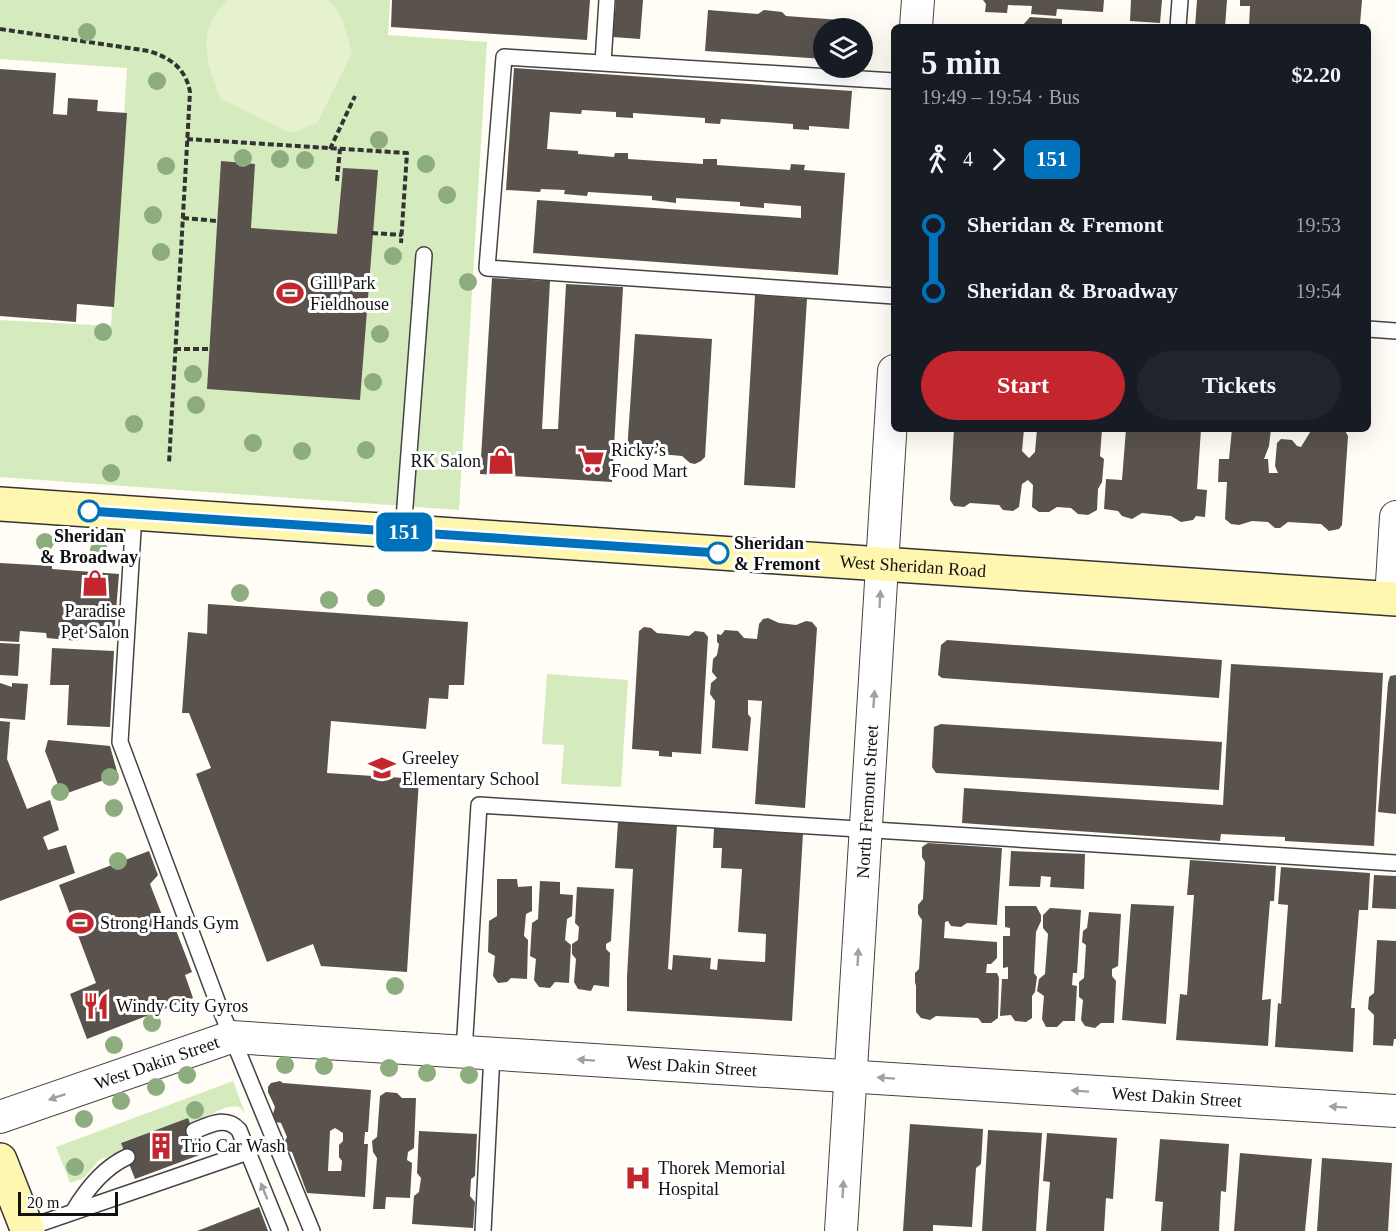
<!DOCTYPE html>
<meta charset="utf-8">
<style>
:root{--surface:#171b24;--page:#20242c;--text:#f1f3f6;--muted:#9ea1a6;--accent:#c4262e}
body{margin:0;font-family:"Times New Roman",serif;background:var(--page);color:var(--text);height:100vh;display:flex;flex-direction:column;font-size:22px;white-space:nowrap}
*{box-sizing:border-box;margin:0}
p{font-size:20px;color:var(--muted)}
.icon{flex:none;width:33px;height:33px;fill:none;stroke:currentColor;stroke-width:2;stroke-linecap:round;stroke-linejoin:round}
.map{position:relative;flex:1;overflow:hidden}
.panel{position:absolute;left:891px;top:24px;width:480px;height:408px;display:flex;flex-direction:column;background:var(--surface);border-radius:9px;box-shadow:0 6px 24px #0002}
.panel>*{flex:none}
.badge{padding:0 12px;border-radius:9px;font-size:21px;line-height:39px}
.buttons{position:absolute;left:813px;top:18px;display:grid;gap:12px}
.buttons a{display:grid;place-items:center;width:60px;height:60px;border-radius:50%;background:var(--surface);box-shadow:0 6px 24px #0002;font-size:30px}
.scale{position:absolute;left:18px;bottom:15px;width:100px;box-sizing:border-box;padding-left:6px;border:3px solid #111;border-top:0;font-size:16px;line-height:21px;white-space:nowrap;color:#111;-webkit-text-stroke:4px #fff;paint-order:stroke}
.map>.badge{position:absolute;translate:-50% -50%;box-shadow:0 0 0 3px #fff}
.legs{display:flex;align-items:center;gap:9px;height:66px;padding:0 30px;font-size:20px}
.legs p{margin-inline-start:auto}
.overview{display:flex;align-items:center;justify-content:space-between;height:102px;padding:0 30px}
h1{font-size:33px;font-weight:800;line-height:45px}
.primary-button{display:flex;gap:12px;margin-top:auto;padding:12px 30px}
.primary-button a{flex:1;height:69px;border-radius:36px;background:var(--accent);color:#fff;font-size:24px;font-weight:800;line-height:69px;text-align:center}
.primary-button a+a{background:var(--page);color:var(--text)}
ul{padding:0 30px;list-style:none}
li{display:flex;align-items:center;gap:21px;height:66px;font-size:22px}
li i{display:grid;place-items:center;width:9px;height:100%;margin:0 8px;background:currentColor}
li i::after{content:'';width:15px;height:15px;margin:-8px;border:4px solid;border-radius:50%;background:var(--surface)}
li p{margin-inline-start:auto}
li:first-child i{background:linear-gradient(#0000 50%,currentColor 0)}
li:last-child i{background:linear-gradient(currentColor 50%,#0000 0)}
.map>svg:first-child{display:block}
.green{fill:#d5ebbd}
.pitch{fill:#e6f2cf}
.building{fill:#5a524d;fill-rule:evenodd}
.lines{fill:none;stroke-linecap:round;stroke-linejoin:round}
.lane-casing{stroke:#444;stroke-width:18}
.street-casing{stroke:#444;stroke-width:34}
.secondary-casing{stroke:#333;stroke-width:36}
.path{stroke:#333;stroke-width:4;stroke-dasharray:6 3;stroke-linecap:butt}
.lane{stroke:#fff;stroke-width:15}
.street{stroke:#fff;stroke-width:32}
.secondary{stroke:#fff6b0;stroke-width:33}
.tree{fill:#8dad7f}
.oneway{fill:#a0a0a0}
.line-1-casing{stroke:#fff;stroke-width:14}
.line-1{stroke:#0072bc;stroke-width:9}
.stop-1-dot{fill:#fff;stroke:#0072bc;stroke-width:3}
.labels{text-anchor:middle;stroke-width:6;stroke-linejoin:round;paint-order:stroke}
.poi-label{font-size:18px;fill:#111;stroke:#fff;text-anchor:start}
.stop-label{font-size:18px;font-weight:bold;fill:#111;stroke:#fff}
.street-label{font-size:18px;fill:#111;stroke:#fff}
</style>
<div class="map">
<svg width="1396" height="1231" viewBox="0 0 1396 1231">
<rect width="100%" height="100%" fill="#fffdf5"/>
<path class="green" d="M0,0H390L388,35L487,42L459,510L0,477V320L111,326L127,68L0,59Z
M547,674L628,680L621,787L561,784L564,745L542,744Z
M233,1081L245,1113L239,1107C221,1104 207,1119 191,1126L188,1118L122,1142L124,1150L99,1160L84,1178L70,1183L56,1147Z"/>
<path class="pitch" d="M227,0H328C343,14 347,33 352,53L317,123L291,133L221,99C211,75 201,50 210,24C213,15 222,7 227,0Z"/>
<path class="building" d="M392,0H590L587,40L391,27Z
M616,0H643L640,39L613,37Z
M983,0H1104L1103,12L1057,9L1056,16L1031,14L1032,6L1008,5L1007,13L985,12L986,4Z
M1131,0H1162L1160,23L1130,21Z
M1197,0H1227L1225,27H1195Z
M1240,0H1362L1360,24L1362,27H1249L1250,6H1240Z
M708,10L758,14L764,10L782,12L786,16L841,20L840,28H824V59L705,51Z
M1030,17L1062,19V27H1000L1004,24L1023,25Z
M514,68L852,91L849,129L809,126V130L793,129V124L721,119L720,124L705,123V118L633,113V118L616,117V112L582,110L581,114L550,112L547,149L578,151V154L614,157L615,153H628V159L703,164V159H717V165L790,170L791,164L805,165L804,170L845,173L838,275L533,253L537,200L801,218V206L764,203V208L740,206V202L676,198V203L652,200V196L588,192L587,196L564,194L565,190L541,189L540,192L506,190Z
M0,69L56,73L53,114L67,115L68,98L98,100L97,111L127,113L114,307L77,304L76,322L0,316Z
M221,161L255,164L251,228L337,234L343,168L378,170L360,400L207,389Z
M492,278L550,281L542,429H558L566,284L623,287L612,482L480,474Z
M755,295L807,299L795,488L744,485Z
M635,334L712,339L705,457L701,461L695,464L690,463L682,456L649,453L644,457L639,459L629,455L627,452Z
M954,429H1024L1022,451L1029,458L1035,452L1037,429H1102L1100,456L1104,459L1102,482L1098,489L1097,510L1088,515L1078,514L1071,508L1057,507L1049,512H1039L1032,507L1033,485L1028,480L1022,484L1019,507L1013,511L1003,510L999,505L970,503L964,507L954,506L950,500Z
M1126,429H1201L1197,489L1207,490L1205,517L1196,516L1193,520L1181,522L1171,516L1142,513L1132,519L1122,516L1118,511L1104,509L1106,479L1122,480Z
M1232,429H1271L1269,446L1264,459H1268L1269,473H1278L1275,466L1277,443L1281,439L1292,440L1297,446L1301,447L1312,429H1344L1348,436L1342,525L1339,529L1329,531L1321,524L1288,522L1280,528H1275L1268,522L1252,521L1239,525L1231,524L1225,519L1227,482H1218L1219,459H1229Z
M0,563L52,566V569L119,574L114,636L78,633V641L47,638L46,633L20,631L19,642L0,641Z
M208,604L468,622L464,685H449L448,699L429,698L426,729L331,721L327,773L419,779L407,972L321,966L313,944L267,962L196,774L211,768L189,713H182L188,632L207,634Z
M768,618L779,623L796,625L806,621L812,622L817,628L805,808L755,804L762,701L748,700V714L751,718L748,751L712,748L715,701L710,694L711,683L717,678L712,672L713,659L717,655L719,644L717,642V634L721,635L725,630L738,631L744,638L757,639L759,624L763,619Z
M644,627L651,628L657,633L689,636L695,631L704,632L708,637L701,754L672,752V757L659,756V751L632,749L639,631Z
M947,640L1222,660L1219,698L942,678L938,675L941,645Z
M0,643L20,644L18,676L0,675Z
M52,648L114,651L110,727L67,725L69,685H50Z
M1231,664L1383,673L1374,846L1285,841V837L1221,834L1220,841L962,823L964,788L1223,805Z
M1396,675V814L1378,812L1388,683L1390,676Z
M0,683L12,687V683L28,684L25,720L0,718Z
M0,721L10,722L7,759L27,809L50,800L59,830L43,837L48,850L66,845L75,873L0,901Z
M941,724L1222,742L1219,790L936,773L932,767L934,727Z
M48,740L110,746L118,775L62,795L45,751Z
M618,821L677,825L668,969L672,970L673,955L711,958L710,969L717,970L718,959L765,962L766,934L738,932L742,869L721,868L722,848H713L714,828L803,833L792,1021L627,1011V977L633,869L615,868Z
M928,843L1002,848L997,925L967,923L961,927L951,926L948,921L945,922L944,938L997,942V958L991,964H987L986,973H997L999,978L998,1018L991,1023H982L978,1018L936,1016L930,1020L921,1018L916,1012V986L915,982V973L919,969L922,920L918,914V905L923,899L925,862L922,857V847Z
M149,851L158,875L150,884L167,928L174,925L192,972L185,975L193,998L87,1039L70,994L96,983L59,885Z
M1011,851L1085,854L1084,889L1050,887L1051,877L1041,876L1040,887L1009,886Z
M1190,860L1276,866L1274,901H1270L1262,1000L1271,999L1268,1046L1176,1040L1180,994L1187,995L1194,895H1187Z
M1281,867L1370,873L1368,910H1359L1351,1008H1355L1353,1052L1275,1047L1278,1003L1281,1004L1288,905L1278,904Z
M1374,875L1396,876V909L1372,908Z
M497,879H517L518,887L532,886V911L526,914L524,936L528,940L527,979L511,978L507,982L498,983L493,976L495,956L488,952L489,921L497,916Z
M540,881L560,882V894L573,895L572,916L567,919L565,940L571,945L569,983L555,982L550,988L539,987L534,980L536,959L530,956L532,923L538,919Z
M577,887L614,889L611,941L606,944V949L610,953L609,987L594,985L591,991L578,989L574,982L576,959L572,954V944L578,940L579,927L575,923Z
M1131,904L1174,906L1166,1024L1122,1020Z
M1005,906H1036L1041,915V921L1036,932L1034,973L1037,977L1035,992L1032,996V1018L1026,1022L1015,1021L1011,1015L1000,1016L1002,979H1008V967L1003,968V936H1010V928L1005,927Z
M1050,908L1081,910L1077,973H1073L1072,985L1077,986L1075,1021H1063L1057,1027H1046L1042,1019L1044,996L1037,991L1039,979L1045,974L1048,934L1043,928V915Z
M1089,912L1121,914L1118,966L1112,969V976L1116,981L1114,1023H1101L1095,1028L1085,1026L1081,1020L1083,1000L1079,997V982L1084,978L1086,945L1082,942L1083,931L1087,928Z
M1377,940L1396,941V1039H1394L1393,1046L1373,1045L1374,1015L1368,1009L1369,997L1374,993Z
M280,1081L283,1083L371,1090L368,1132H365L364,1144H368L365,1197L307,1193L292,1152L287,1151L284,1143L287,1137L281,1123L276,1122L273,1114L275,1107L268,1092V1087L271,1083ZM335,1128L343,1133V1141L339,1145V1157L342,1161L341,1171H328L330,1131Z
M386,1092L397,1093L402,1098H416L414,1148L408,1152L407,1160L412,1163L410,1198L386,1197L385,1209H373L377,1158L373,1152L372,1141L377,1137L380,1096Z
M188,1118L202,1154L135,1179L121,1143Z
M910,1124L983,1129L981,1164L976,1168L972,1227L933,1225V1231H903Z
M988,1130L1042,1133L1036,1231H982Z
M419,1131L477,1134L475,1176L471,1179L470,1196L475,1202L473,1228L412,1224L414,1196L419,1192L421,1178L417,1173Z
M1047,1133L1117,1138L1113,1199L1106,1198L1104,1231H1046L1050,1182L1043,1181Z
M1160,1139L1229,1144L1226,1192L1221,1191L1219,1231H1161L1163,1202L1155,1201Z
M1240,1153L1312,1159L1305,1231H1234Z
M1322,1158L1392,1163L1388,1231H1317Z
M259,1207L268,1231H197Z"/>
<g class="lines">
<defs>
<path id="lane" d="M1178,27L1180,0
M603,63L607,0
M894,81L504,57L487,268L894,296
M1368,329L1396,331
M134,514L120,742L217,1001L312,1231
M403,532L424,255
M464,1052L479,805L1396,863
M194,1131C209,1125 226,1115 239,1130L280,1231
M73,1212C86,1190 103,1168 127,1157
M27,1228L248,1152
M483,1231L492,1054"/>
<g id="street">
<path d="M916,27L918,0"/>
<path d="M1391,599L1396,517"/>
<path id="s1" d="M0,1117L231,1037L1396,1111"/>
<path id="s2" d="M841,1231L894,371"/>
</g>
<g id="secondary">
<path id="s3" d="M0,504L1396,599"/>
<path d="M0,1160L28,1231"/>
</g>
</defs>
<use href="#lane" class="lane-casing"/>
<use href="#street" class="street-casing"/>
<use href="#secondary" class="secondary-casing"/>
<path class="path" d="M0,29L149,51C171,58 186,69 190,92L169,463
M187,139L407,153L401,243
M330,149L355,96
M337,181L340,149
M183,218L217,221
M372,233L402,235
M175,349H209"/>
<use href="#lane" class="lane"/>
<use href="#street" class="street"/>
<use href="#secondary" class="secondary"/>
</g>
<g class="tree">
<circle cx="87" cy="32" r="9"/>
<circle cx="157" cy="81" r="9"/>
<circle cx="379" cy="140" r="9"/>
<circle cx="243" cy="158" r="9"/>
<circle cx="280" cy="159" r="9"/>
<circle cx="305" cy="160" r="9"/>
<circle cx="426" cy="164" r="9"/>
<circle cx="166" cy="166" r="9"/>
<circle cx="447" cy="195" r="9"/>
<circle cx="153" cy="215" r="9"/>
<circle cx="161" cy="252" r="9"/>
<circle cx="393" cy="256" r="9"/>
<circle cx="468" cy="282" r="9"/>
<circle cx="103" cy="332" r="9"/>
<circle cx="380" cy="334" r="9"/>
<circle cx="193" cy="374" r="9"/>
<circle cx="373" cy="382" r="9"/>
<circle cx="196" cy="405" r="9"/>
<circle cx="134" cy="424" r="9"/>
<circle cx="253" cy="443" r="9"/>
<circle cx="366" cy="450" r="9"/>
<circle cx="302" cy="451" r="9"/>
<circle cx="111" cy="473" r="9"/>
<circle cx="45" cy="542" r="9"/>
<circle cx="99" cy="550" r="9"/>
<circle cx="240" cy="593" r="9"/>
<circle cx="376" cy="598" r="9"/>
<circle cx="329" cy="600" r="9"/>
<circle cx="110" cy="777" r="9"/>
<circle cx="60" cy="792" r="9"/>
<circle cx="114" cy="808" r="9"/>
<circle cx="118" cy="861" r="9"/>
<circle cx="395" cy="986" r="9"/>
<circle cx="152" cy="1023" r="9"/>
<circle cx="114" cy="1045" r="9"/>
<circle cx="285" cy="1065" r="9"/>
<circle cx="324" cy="1066" r="9"/>
<circle cx="389" cy="1068" r="9"/>
<circle cx="427" cy="1073" r="9"/>
<circle cx="187" cy="1075" r="9"/>
<circle cx="469" cy="1075" r="9"/>
<circle cx="156" cy="1087" r="9"/>
<circle cx="121" cy="1101" r="9"/>
<circle cx="195" cy="1110" r="9"/>
<circle cx="84" cy="1119" r="9"/>
<circle cx="75" cy="1167" r="9"/>
</g>
<defs><path id="oneway-solid" d="M-6-.8H1V-3.2L6.5 0L1 3.2V.8H-6Z" transform="scale(1.5)"/></defs>
<g class="oneway">
<use href="#oneway-solid" transform="translate(880 599) rotate(-87)"/>
<use href="#oneway-solid" transform="translate(874 699) rotate(-86)"/>
<use href="#oneway-solid" transform="translate(858 957) rotate(-87)"/>
<use href="#oneway-solid" transform="translate(586 1060) rotate(-176)"/>
<use href="#oneway-solid" transform="translate(886 1078) rotate(-176)"/>
<use href="#oneway-solid" transform="translate(1080 1091) rotate(-176)"/>
<use href="#oneway-solid" transform="translate(57 1097) rotate(161)"/>
<use href="#oneway-solid" transform="translate(1338 1107) rotate(-176)"/>
<use href="#oneway-solid" transform="translate(843 1189) rotate(-87)"/>
<use href="#oneway-solid" transform="translate(264 1191) rotate(-112)"/>
</g>
<g class="lines">
<defs>
<path id="line-1" d="M89,511L718,553"/>
</defs>
<use href="#line-1" class="line-1-casing"/>
<use href="#line-1" class="line-1"/>
</g>
<defs>
<symbol id="stadium-bare" viewBox="-9 -9 18 18"><path d="M0-5a6.5 5 0 1 0 0 10a6.5 5 0 1 0 0-10ZM-3.5-1.8h7v3.6h-7Z" fill="#c4262e" stroke="#fff" stroke-width="2.5" paint-order="stroke"/></symbol>
<symbol id="supermarket-bare" viewBox="-9 -9 18 18"><path d="M-6-5.5h2.5l.6 2H6L4.5 2H-2.5L-4.4-4H-6ZM-1.5 3.2a1.3 1.3 0 1 0 .1 0ZM3 3.2a1.3 1.3 0 1 0 .1 0Z" fill="#c4262e" stroke="#fff" stroke-width="2.5" paint-order="stroke"/></symbol>
<symbol id="shop-bare" viewBox="-9 -9 18 18"><path d="M-5-2.5h2.3a2.7 3.5 0 0 1 5.4 0H5L5.5 6h-11ZM-1.5-2.5h3a1.5 2.3 0 0 0-3 0Z" fill="#c4262e" stroke="#fff" stroke-width="2.5" paint-order="stroke"/></symbol>
<symbol id="school-bare" viewBox="-9 -9 18 18"><path d="M0-5L7-2L0 1L-7-2ZM-4 1L0 2.5L4 1V4Q0 6-4 4Z" fill="#c4262e" stroke="#fff" stroke-width="2.5" paint-order="stroke"/></symbol>
<symbol id="restaurant-bare" viewBox="-9 -9 18 18"><path d="M-5-6h1v4h1v-4h1v4h1v-4h1v5L-1.5 .5V6h-2V.5L-5-1ZM5-6V6H3V1.5H1.5Q1.5-4 5-6Z" fill="#c4262e" stroke="#fff" stroke-width="2.5" paint-order="stroke"/></symbol>
<symbol id="building-bare" viewBox="-9 -9 18 18"><path d="M-4-6H4V6H1V3H-1V6H-4ZM-2.5-4.3h1.7v1.8h-1.7ZM.8-4.3h1.7v1.8H.8ZM-2.5-1h1.7V.8h-1.7ZM.8-1h1.7V.8H.8Z" fill="#c4262e" stroke="#fff" stroke-width="2.5" paint-order="stroke"/></symbol>
<symbol id="hospital-bare" viewBox="-9 -9 18 18"><path d="M-5-5h3v3.5h4V-5h3V5h-3V1.5h-4V5h-3Z" fill="#c4262e" stroke="#fff" stroke-width="2.5" paint-order="stroke"/></symbol>
</defs>
<g fill-rule="evenodd">
<use href="#stadium-bare" x="271" y="274" width="38" height="38"/>
<use href="#supermarket-bare" x="572" y="441" width="38" height="38"/>
<use href="#shop-bare" x="482" y="442" width="38" height="38"/>
<use href="#shop-bare" x="76" y="564" width="38" height="38"/>
<use href="#school-bare" x="363" y="749" width="38" height="38"/>
<use href="#stadium-bare" x="61" y="904" width="38" height="38"/>
<use href="#restaurant-bare" x="77" y="987" width="38" height="38"/>
<use href="#building-bare" x="142" y="1127" width="38" height="38"/>
<use href="#hospital-bare" x="619" y="1159" width="38" height="38"/>
</g>
<g class="stop-1-dot">
<circle cx="89" cy="511" r="10"/>
<circle cx="718" cy="553" r="10"/>
</g>
<g class="labels">
<g class="poi-label">
<text x="310" y="289">Gill Park<tspan x="310" dy="21">Fieldhouse</tspan></text>
<text x="611" y="456">Ricky’s<tspan x="611" dy="21">Food Mart</tspan></text>
<text x="481" y="467" text-anchor="end">RK Salon</text>
<text x="95" y="617" text-anchor="middle">Paradise<tspan x="95" dy="21">Pet Salon</tspan></text>
<text x="402" y="764">Greeley<tspan x="402" dy="21">Elementary School</tspan></text>
<text x="100" y="929">Strong Hands Gym</text>
<text x="116" y="1012">Windy City Gyros</text>
<text x="181" y="1152">Trio Car Wash</text>
<text x="658" y="1174">Thorek Memorial<tspan x="658" dy="21">Hospital</tspan></text>
</g>
<g class="stop-label">
<text x="89" y="542">Sheridan<tspan x="89" dy="21">&amp; Broadway</tspan></text>
<text x="734" y="549" text-anchor="start">Sheridan<tspan x="734" dy="21">&amp; Fremont</tspan></text>
</g>
<g class="street-label">
<text dy="6" stroke="none"><textPath href="#s3" startOffset="915">West Sheridan Road</textPath></text>
<text dy="6" stroke="none"><textPath href="#s2" startOffset="430">North Fremont Street</textPath></text>
<text dy="6" stroke="none"><textPath href="#s1" startOffset="166">West Dakin Street</textPath></text>
<text dy="6" stroke="none"><textPath href="#s1" startOffset="706">West Dakin Street</textPath></text>
<text dy="6" stroke="none"><textPath href="#s1" startOffset="1192">West Dakin Street</textPath></text>
</g>
</g>
</svg>
<div class="buttons">
<a><svg class="icon" aria-label="layers" viewBox="0 0 24 24"><path d="M12 4l9 5-9 5-9-5zM3 14l9 5 9-5"/></svg></a>
</div>
<div class="scale">20 m</div>
<b class="badge" style="left:404px;top:532px;background:#0072bc;color:#fff">151</b>
<section class="panel">
<div class="overview"><div><h1>5 min</h1><p>19:49 – 19:54 · Bus</p></div><b>$2.20</b></div>
<div class="legs"><svg class="icon" aria-label="walk" viewBox="0 0 24 24"><circle cx="13" cy="4" r="2"/><path d="M13 8l-2 6 4 7M11 14l-3 7M7 12l3-4h3l4 4"/></svg>4<svg class="icon" aria-label="forward" viewBox="0 0 24 24"><path d="M9 5l7 7-7 7"/></svg><b class="badge" style="background:#0072bc;color:#fff">151</b></div>
<ul>
<li><i style="color:#0072bc"></i><b>Sheridan &amp; Fremont</b><p>19:53</p></li>
<li><i style="color:#0072bc"></i><b>Sheridan &amp; Broadway</b><p>19:54</p></li>
</ul>
<div class="primary-button"><a>Start</a><a>Tickets</a></div>
</section>
</div>
